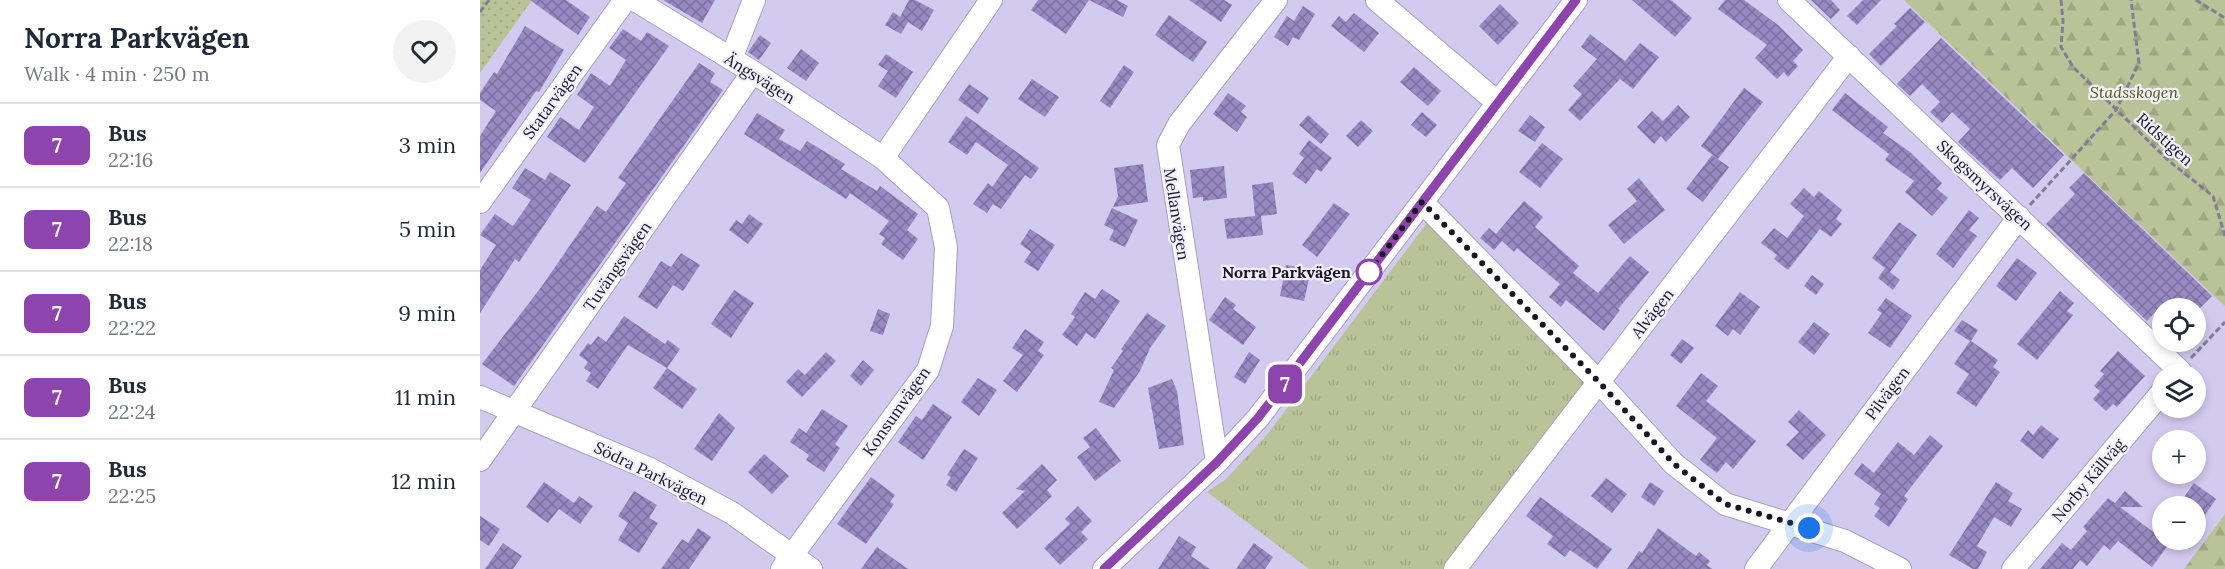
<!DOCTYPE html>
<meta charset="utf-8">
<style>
:root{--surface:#fff;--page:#f2f2f3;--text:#1f2937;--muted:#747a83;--line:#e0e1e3}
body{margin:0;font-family:Lora,serif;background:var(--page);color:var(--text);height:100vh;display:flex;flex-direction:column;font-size:22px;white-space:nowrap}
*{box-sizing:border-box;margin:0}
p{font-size:20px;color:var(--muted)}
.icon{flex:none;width:33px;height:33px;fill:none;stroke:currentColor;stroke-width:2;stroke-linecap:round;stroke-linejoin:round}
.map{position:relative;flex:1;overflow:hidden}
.details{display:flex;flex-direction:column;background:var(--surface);width:480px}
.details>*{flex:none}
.badge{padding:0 12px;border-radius:9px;font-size:21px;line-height:39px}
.fabs{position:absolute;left:1672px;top:298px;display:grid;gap:12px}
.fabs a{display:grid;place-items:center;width:54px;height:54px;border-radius:50%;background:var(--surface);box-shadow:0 3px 9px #0003;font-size:30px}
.you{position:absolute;width:30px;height:30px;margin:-15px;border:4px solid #fff;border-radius:50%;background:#1a73e8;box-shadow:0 0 0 9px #1a73e833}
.map>.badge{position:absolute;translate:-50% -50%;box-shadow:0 0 0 3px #fff}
.round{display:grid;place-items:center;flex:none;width:63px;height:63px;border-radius:32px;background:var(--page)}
.overview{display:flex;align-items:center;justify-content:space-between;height:102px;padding:0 24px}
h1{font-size:28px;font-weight:700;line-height:45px}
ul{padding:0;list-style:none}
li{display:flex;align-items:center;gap:18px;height:84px;padding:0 24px;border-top:2px solid var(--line)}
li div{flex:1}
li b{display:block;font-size:22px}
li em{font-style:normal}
li .badge{min-width:66px;font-weight:700;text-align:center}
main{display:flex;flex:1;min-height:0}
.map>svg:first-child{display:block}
.grass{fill:url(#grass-dots)}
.forest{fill:url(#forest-firs)}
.park{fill:url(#park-tufts)}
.building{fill:url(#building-cross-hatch)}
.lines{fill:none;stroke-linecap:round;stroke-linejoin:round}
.minor-casing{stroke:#a79ec1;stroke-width:24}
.path{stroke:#837c97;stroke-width:3;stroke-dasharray:6 3;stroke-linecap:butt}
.minor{stroke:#fff;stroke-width:22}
.line-casing{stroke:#fff;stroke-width:14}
.line{stroke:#8e44ad;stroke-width:9}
.walk{stroke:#1a1623;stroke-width:6;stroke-dasharray:0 10.8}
.stop-dot{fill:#fff;stroke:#8e44ad;stroke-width:3}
.labels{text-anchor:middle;stroke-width:4.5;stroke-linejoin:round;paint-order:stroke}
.street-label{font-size:16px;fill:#1a1623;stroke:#f2effe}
.park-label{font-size:16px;font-style:italic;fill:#505911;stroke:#f2effe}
.stop-label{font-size:16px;font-weight:bold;fill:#1a1623;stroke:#f2effe;text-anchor:end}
</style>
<main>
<section class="details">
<div class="overview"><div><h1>Norra Parkvägen</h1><p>Walk · 4 min · 250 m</p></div><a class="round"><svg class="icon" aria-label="heart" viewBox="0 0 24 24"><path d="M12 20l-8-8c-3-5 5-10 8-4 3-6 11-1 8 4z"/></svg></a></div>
<ul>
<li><span class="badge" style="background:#8e44ad;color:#fff">7</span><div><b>Bus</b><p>22:16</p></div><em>3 min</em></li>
<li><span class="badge" style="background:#8e44ad;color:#fff">7</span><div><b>Bus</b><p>22:18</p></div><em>5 min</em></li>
<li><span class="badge" style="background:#8e44ad;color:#fff">7</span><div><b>Bus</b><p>22:22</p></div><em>9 min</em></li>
<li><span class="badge" style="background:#8e44ad;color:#fff">7</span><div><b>Bus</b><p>22:24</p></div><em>11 min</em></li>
<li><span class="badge" style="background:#8e44ad;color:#fff">7</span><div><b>Bus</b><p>22:25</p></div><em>12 min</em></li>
</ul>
</section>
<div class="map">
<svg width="1745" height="569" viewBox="0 0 1745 569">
<defs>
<pattern id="grass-dots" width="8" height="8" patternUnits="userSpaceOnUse" patternTransform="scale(1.5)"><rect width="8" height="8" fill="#bac397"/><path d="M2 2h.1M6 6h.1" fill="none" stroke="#9fa782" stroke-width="1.8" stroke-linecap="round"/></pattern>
<pattern id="forest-firs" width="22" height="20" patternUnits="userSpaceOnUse" patternTransform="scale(1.5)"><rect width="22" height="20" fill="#bac397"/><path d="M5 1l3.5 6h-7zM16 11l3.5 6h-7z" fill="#9fa782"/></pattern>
<pattern id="park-tufts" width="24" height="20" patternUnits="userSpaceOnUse" patternTransform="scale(1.5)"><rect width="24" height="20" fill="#bac397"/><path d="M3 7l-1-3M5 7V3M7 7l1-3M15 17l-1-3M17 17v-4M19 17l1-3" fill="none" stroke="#9fa782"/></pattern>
<pattern id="building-cross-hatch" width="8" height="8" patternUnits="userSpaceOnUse" patternTransform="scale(1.5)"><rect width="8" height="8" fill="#9989c3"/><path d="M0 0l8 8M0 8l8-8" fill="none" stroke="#7c6f9e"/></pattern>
</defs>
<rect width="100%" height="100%" fill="#d3caef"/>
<path class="grass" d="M0,0H52L0,73Z"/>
<path class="forest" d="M1424,0H1745V306L1733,295Z
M1745,514V569H1704Z"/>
<path class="park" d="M950,219L1119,382L975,569H829L727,492L745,480L786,436Z"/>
<path class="building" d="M50,0H86L110,17L98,35Z
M183,0H235L222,23Z
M429,0H435L454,10L442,31L428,22L421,34L405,25L413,12L420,17Z
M558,0H609L586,34L551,10Z
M609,0H637L648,6L643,17Z
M709,0H744L752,5L741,22Z
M1152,0H1191L1212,18L1195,37Z
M1245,0H1264L1298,25L1323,50L1313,61L1318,66L1308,77L1304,72L1297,79L1275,58L1287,45L1238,9Z
M1331,0H1351L1360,10L1351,19Z
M1383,0H1401L1377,25L1367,16Z
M1020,4L1039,23L1018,45L999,26Z
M823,6L835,14L819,40L813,37L808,46L794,37L807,16L814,21Z
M1430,8L1445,22L1401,66L1389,54L1417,26L1414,24Z
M874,13L899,33L884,52L851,26L859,16L866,22Z
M689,15L727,42L713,62L675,35Z
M45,26L84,50L59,92L56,91L0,173V136L16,111L0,100V93L14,72L17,74Z
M143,29L161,41L167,32L189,46L105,163L67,137L80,117L99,130L114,107L97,95L111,73L130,86L146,60L129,48Z
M1110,34L1145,61L1160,43L1179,57L1153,89L1140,79L1100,121L1088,110L1102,94L1093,86L1117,59L1101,47Z
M280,35L291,43L279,60L268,52Z
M1461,38L1584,155L1553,188L1532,168L1520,180L1490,153L1478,142L1490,129L1472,112L1462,123L1450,112L1460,102L1442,84L1430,96L1417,84Z
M321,49L339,63L326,81L307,68Z
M406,54L433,72L416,98L398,86L408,71L398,65Z
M219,63L235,73L230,82L243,90L34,386L2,364L62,286L117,206L126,212L146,183L138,178Z
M644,65L654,72L630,108L620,101Z
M934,67L961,91L948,106L920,82Z
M552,79L579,97L565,117L538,99Z
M489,84L509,98L498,114L478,100Z
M1264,88L1283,102L1238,159L1221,146Z
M748,93L766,106L761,112L767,117L757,132L733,114Z
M1365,93L1408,127L1403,133L1430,152L1462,183L1457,189L1468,198L1452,216L1425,192L1434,181L1405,160L1409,154L1352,110Z
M1198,105L1210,117L1186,142L1181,136L1174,144L1157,127L1172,111L1183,121Z
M942,112L957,125L946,137L931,125Z
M277,113L305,130L299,139L320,151L327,141L365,164L361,169L397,191L400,186L438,214L427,230L438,239L423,260L401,244L405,238L399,234L409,221L370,193L366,199L264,134Z
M828,115L849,134L841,144L819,125Z
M1050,115L1065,127L1055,142L1038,131Z
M486,116L559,168L551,179L545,175L521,209L513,204L507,213L493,204L508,183L512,187L528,165L496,142L487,155L468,142Z
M881,120L893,131L878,147L866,136Z
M829,140L852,158L841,172L837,169L826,184L812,174L824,158L819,154Z
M1062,143L1083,159L1060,188L1039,172Z
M1232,155L1249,167L1223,202L1206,189Z
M663,164L668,202L633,207L638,196L634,168Z
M744,166L747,198L723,201V197L713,198L710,170Z
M45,168L65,180L70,172L91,185L39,262L35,259L0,313V270L16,245L0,235L15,214L33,226L51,200L32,188Z
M1604,173L1732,296L1719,309H1678L1667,321L1566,224L1595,194L1589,188Z
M1159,178L1185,210L1144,244L1128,225L1157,201L1147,189Z
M793,182L797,214L781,216L783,235L747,239L744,219L775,216L772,185Z
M1324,188L1334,197L1339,191L1362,210L1356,219L1362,224L1351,237L1340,229L1308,270L1294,259L1297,255L1281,243L1294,228L1307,238L1324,216L1310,204Z
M1044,201L1063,217L1055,227L1099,266L1093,273L1118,293L1150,256L1169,272L1138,309L1140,310L1124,331L1086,300L1081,307L1069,297L1080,284L1037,248L1034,252L1022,241L1014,250L1000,238L1009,228L1016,234Z
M854,203L870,214L837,257L822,245Z
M632,208L658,220L645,247L629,240L634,230L624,225Z
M1489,210L1499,218L1489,230L1497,236L1473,268L1456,254Z
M269,214L283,224L268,244L249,230L256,220L262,224Z
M1419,222L1437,235L1410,272L1420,280L1413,290L1398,278L1405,268L1392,258Z
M550,229L575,245L558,271L544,262L551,252L540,244Z
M201,253L220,265L203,291L193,285L177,309L158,297L181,261L191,267Z
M1537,258L1557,273L1536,301L1516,286Z
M806,265L831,270L824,301L800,296Z
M1332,275L1344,284L1336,295L1324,286Z
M622,289L640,301L615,339L606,333L597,346L582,335L595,317L591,314L605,292L615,299Z
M254,290L274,303L251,338L231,324Z
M1580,291L1594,303L1587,311L1593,315L1557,360L1537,344Z
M1260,292L1280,307L1260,335L1253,329L1248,336L1235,326Z
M745,297L756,305L753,309L776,327L763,345L729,320Z
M1406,298L1432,316L1410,348L1388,333L1402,313L1397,310Z
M398,309L410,314L403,335L390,331Z
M667,313L686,326L670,348L660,371L634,408L619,402L634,370L631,368L643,351L641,349Z
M144,316L185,344L188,340L200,349L187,368L148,345L118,389L106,381L111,373L104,368L108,362L99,355L108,343L111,345L118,336L126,342Z
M1482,320L1498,330L1491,341L1518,360L1513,367L1520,372L1496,407L1476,393L1489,374L1474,364L1490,341L1474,331Z
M1334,322L1350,334L1334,355L1318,342Z
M545,329L564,342L558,351L564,355L537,392L523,381L543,355L532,348Z
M1202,339L1214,348L1201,364L1190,355Z
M1638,351L1665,376L1637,407L1633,404L1626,411L1613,399L1620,391L1614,386L1624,374L1620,371Z
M346,352L356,361L322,397L306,382L318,369L325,375Z
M769,352L780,360L765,384L754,377Z
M383,360L394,370L381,386L370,376Z
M187,368L217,389L202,409L173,388Z
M1221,373L1238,386L1226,401L1276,441L1253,469L1246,462L1237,473L1220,460L1237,438L1196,406Z
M498,378L517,390L499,416L481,402Z
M692,379L697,391L704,445L679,449L668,388Z
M453,404L472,417L443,460L418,442L436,416L442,420Z
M342,409L368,426L355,444L360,448L344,472L326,460L329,455L310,442L319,428L326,433Z
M1319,410L1346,435L1323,460L1306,445L1319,432L1308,422Z
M239,413L255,428L232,461L214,449Z
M1561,425L1579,439L1563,459L1540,441L1548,430L1553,435Z
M616,428L641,461L615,481L597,457L610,447L603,438Z
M1450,435L1463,446L1424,496L1428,499L1409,527L1394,516L1400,508L1394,504L1401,494L1374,474L1382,463L1394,473L1418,442L1434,455Z
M484,449L498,458L476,492L466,485L471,477L467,475Z
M284,454L309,476L292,494L268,472Z
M562,464L577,480L567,490L572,496L537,529L522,513L545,491L536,489Z
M391,477L415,495L410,502L414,504L386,544L357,524Z
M1126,478L1147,494L1132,513L1111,496Z
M64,482L94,503L99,496L113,506L100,524L79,509L68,523L46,507Z
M1170,482L1184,491L1174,506L1161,497Z
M1516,482L1533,493L1528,501L1542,509L1531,527L1514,517L1497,546L1507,552L1498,569H1493L1469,555Z
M1714,483L1736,499L1716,528V507H1697Z
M154,491L177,505L169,518L178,523L159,553L138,540L148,523L138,516Z
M1645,491L1663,507H1640L1689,544L1672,567L1638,541L1630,550L1624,545L1607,566L1600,560L1593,569H1560L1582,543L1591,550L1607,531L1603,527L1628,498L1635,503Z
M1060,497L1132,549L1117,569L1090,550L1085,557L1067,544L1073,536L1046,516Z
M598,506L612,521L601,532L608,539L580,565L564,548L590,524L585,519Z
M0,516L20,529L9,546L0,540Z
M218,528L231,537L209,569H181L202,539L208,543Z
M1178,528L1216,556L1219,552L1230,561L1227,565L1232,569H1147L1159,551L1162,553Z
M699,536L716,547L711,556L730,569H678Z
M23,543L42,556L33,569H5Z
M774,543L793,557L785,569H756Z
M397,547L428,569H381Z"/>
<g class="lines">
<defs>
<path id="minor" d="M155,0L273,72L403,158
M897,0L1018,103
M1309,0L1700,371L1696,375
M251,59L274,0
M0,202L145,0
M942,202L1119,382L1194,464L1245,504L1365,541L1420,569
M0,397L170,469L252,513L331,569
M0,460L273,72
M737,462L688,145L699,124L796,0
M302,569L448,370L462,326L466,247L458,208L403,158L511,0
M624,569L737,462L778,418L1096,0
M975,569L1369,56
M1276,569L1539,217
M1533,569L1683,391"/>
</defs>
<use href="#minor" class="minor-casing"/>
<path class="path" d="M1581,0L1583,21L1581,47L1593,67L1689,161L1733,196L1745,236
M1716,0L1745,18
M0,12L9,0
M1550,205L1636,110L1659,63L1651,0
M1711,358L1745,322"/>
<use href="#minor" class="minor"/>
</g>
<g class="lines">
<defs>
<path id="line" d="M624,569L737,462L778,418L1096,0"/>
</defs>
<use href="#line" class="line-casing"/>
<use href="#line" class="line"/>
<path class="walk" d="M889,272L886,276L942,202L1119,382L1194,464L1245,504L1329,528"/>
</g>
<circle class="stop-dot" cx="889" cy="272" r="12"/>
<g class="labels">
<g class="street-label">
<text transform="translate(280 78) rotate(32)" y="6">Ängsvägen</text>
<text transform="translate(72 101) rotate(-54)" y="6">Statarvägen</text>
<text transform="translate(1685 139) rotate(42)" y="6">Ridstigen</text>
<text transform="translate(1505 185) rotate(43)" y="6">Skogsmyrsvägen</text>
<text transform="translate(697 214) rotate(81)" y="6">Mellanvägen</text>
<text transform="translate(137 266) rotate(-55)" y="6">Tuvängsvägen</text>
<text transform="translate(1172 313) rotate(-52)" y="6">Alvägen</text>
<text transform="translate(1407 393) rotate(-53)" y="6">Pilvägen</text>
<text transform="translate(416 411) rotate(-55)" y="6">Konsumvägen</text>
<text transform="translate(171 473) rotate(26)" y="6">Södra Parkvägen</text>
<text transform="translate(1608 480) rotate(-50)" y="6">Norby Källväg</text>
</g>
<g class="park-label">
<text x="1654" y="98">Stadsskogen</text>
</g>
<g class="stop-label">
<text x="871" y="278">Norra Parkvägen</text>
</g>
</g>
</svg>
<div class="fabs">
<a><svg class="icon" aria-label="locate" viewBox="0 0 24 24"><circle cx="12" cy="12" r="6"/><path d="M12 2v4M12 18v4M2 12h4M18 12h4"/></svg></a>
<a><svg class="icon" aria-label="layers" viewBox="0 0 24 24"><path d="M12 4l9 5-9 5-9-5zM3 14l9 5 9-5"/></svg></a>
<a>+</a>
<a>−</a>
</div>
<div class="you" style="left:1329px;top:528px"></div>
<b class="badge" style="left:805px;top:384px;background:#8e44ad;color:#fff">7</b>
</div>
</main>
